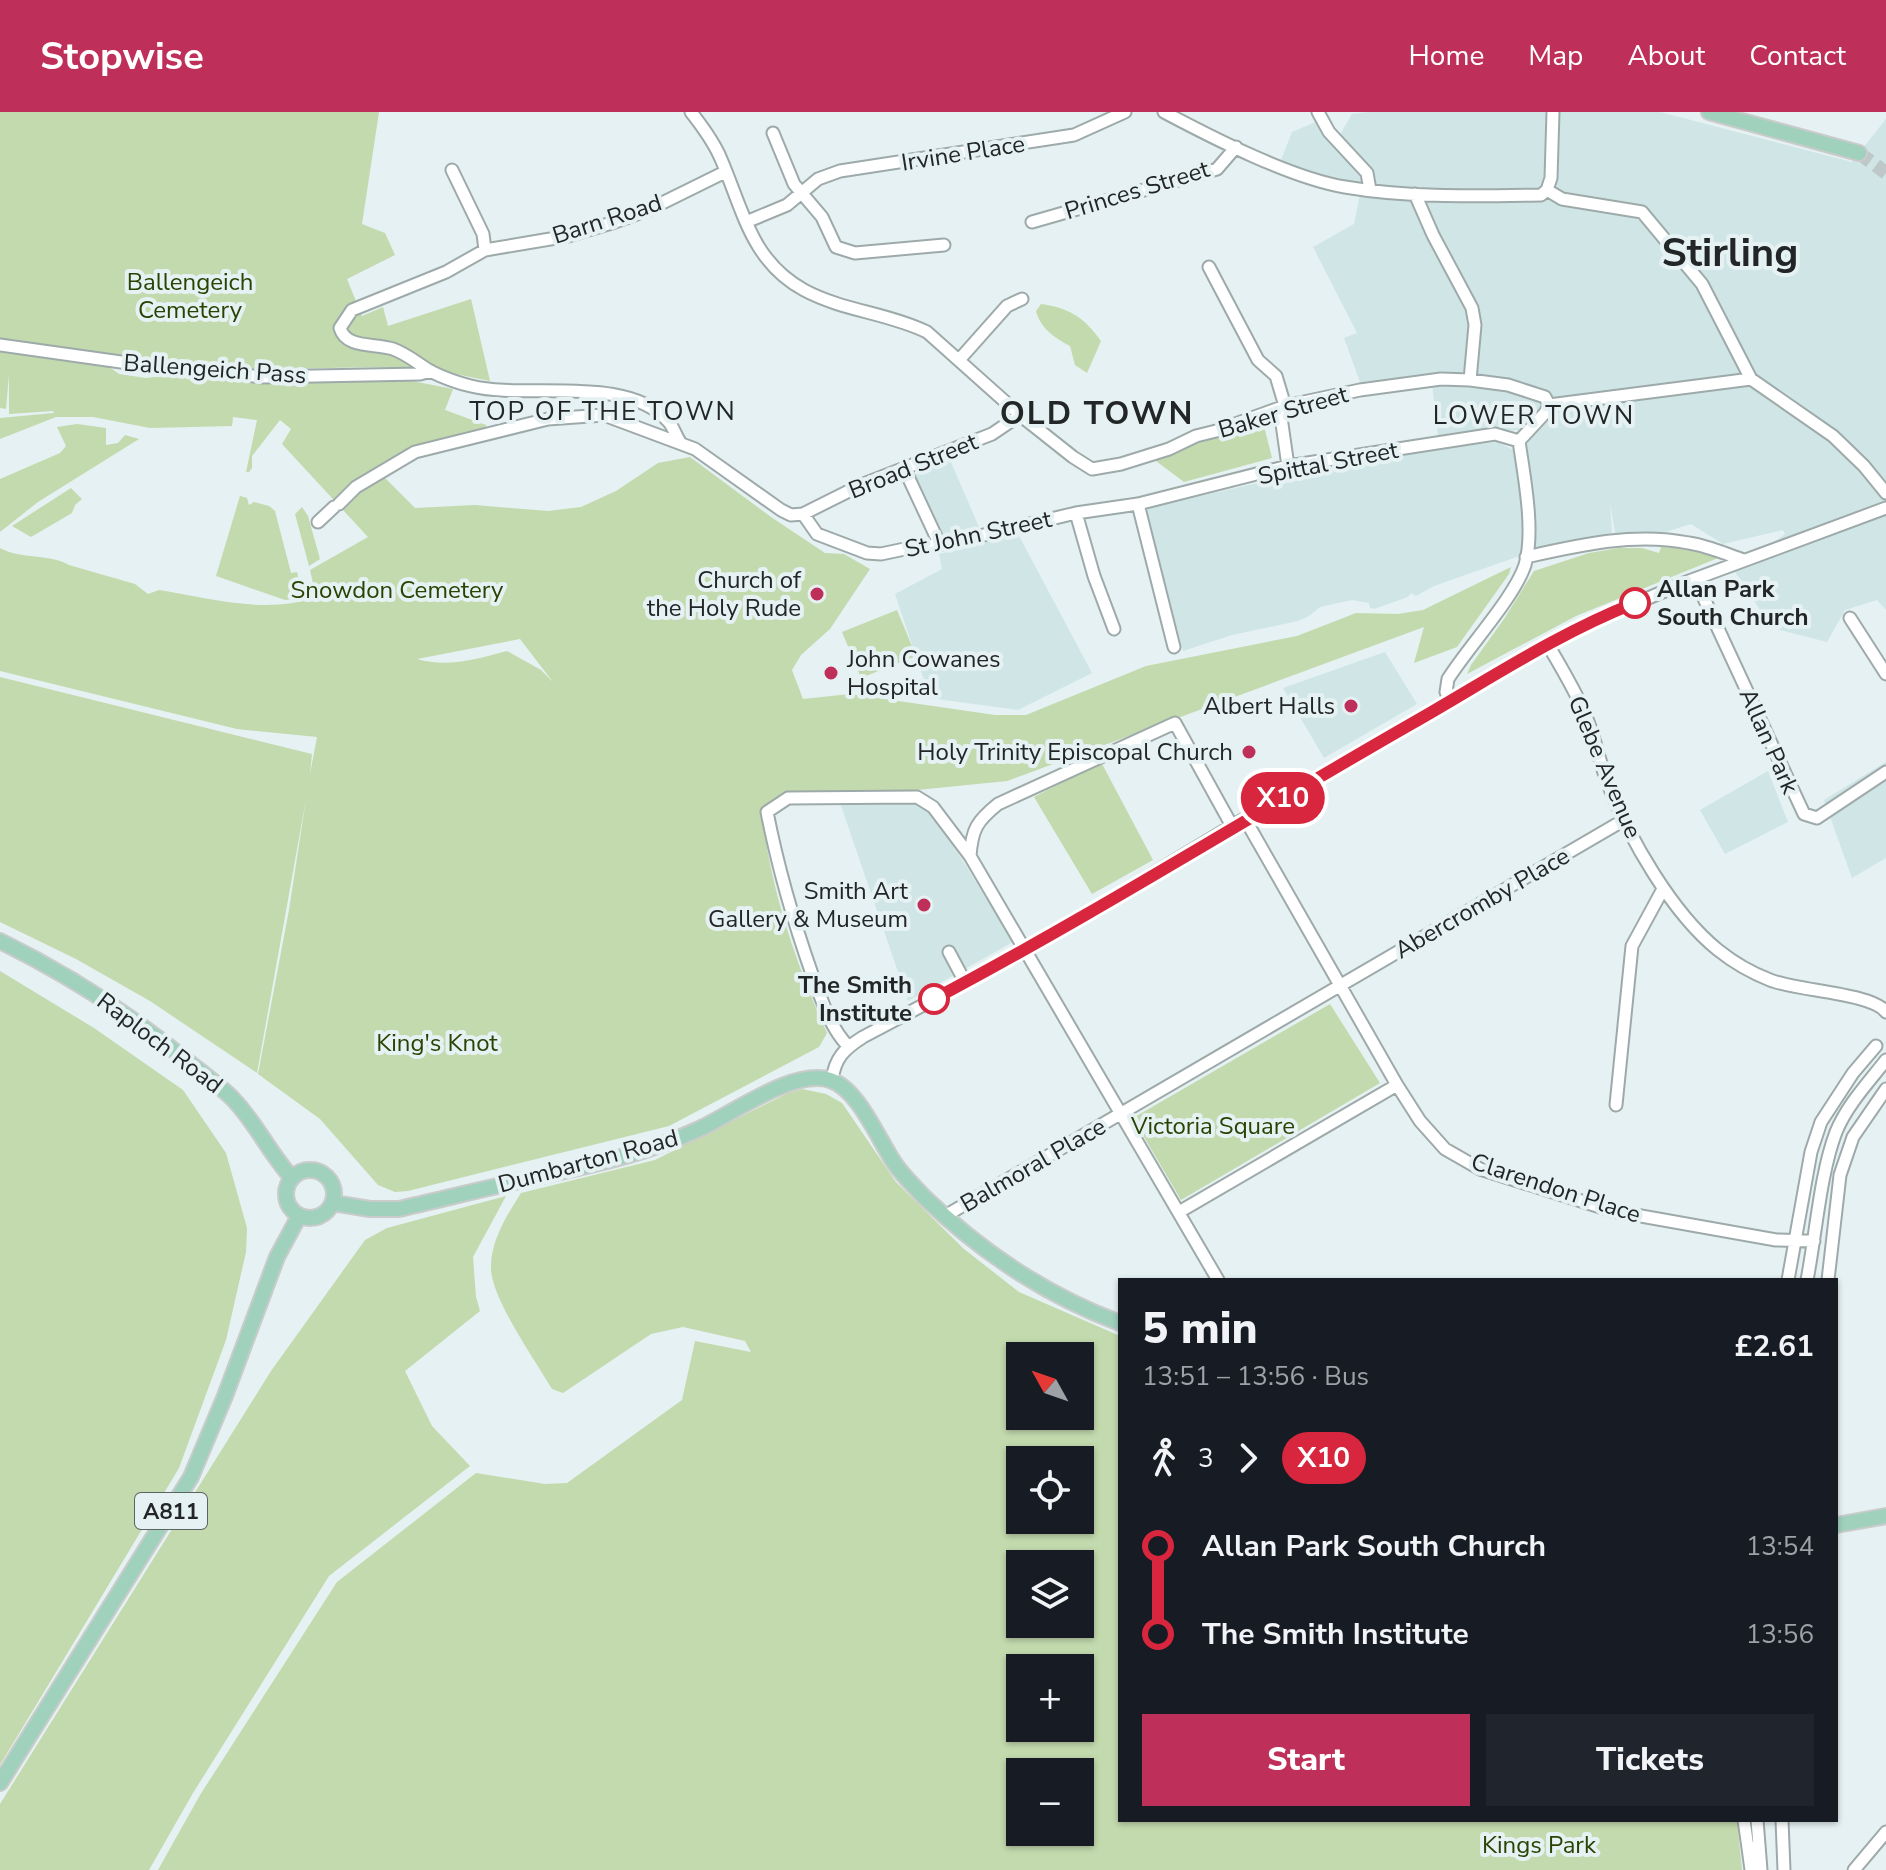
<!DOCTYPE html>
<meta charset="utf-8">
<style>
:root{--surface:#171b24;--page:#20242c;--text:#f1f3f6;--muted:#9ea1a6;--accent:#be2f5a}
body{margin:0;font-family:"Nunito Sans",sans-serif;background:var(--page);color:var(--text);height:100vh;display:flex;flex-direction:column;font-size:30px;white-space:nowrap}
*{box-sizing:border-box;margin:0}
p{font-size:26px;color:var(--muted)}
.icon{flex:none;width:44px;height:44px;fill:none;stroke:currentColor;stroke-width:2;stroke-linecap:round;stroke-linejoin:round}
.map{position:relative;flex:1;overflow:hidden}
.side{position:absolute;left:1118px;top:1166px;width:720px;height:544px;display:flex;flex-direction:column;background:var(--surface);border-radius:0px;box-shadow:0 2px 6px #0004}
.side>*{flex:none}
.badge{padding:0 16px;border-radius:26px;font-size:28px;line-height:52px}
.needle{width:52px;rotate:310deg}
.fabs{position:absolute;left:1006px;top:1230px;display:grid;gap:16px}
.fabs a{display:grid;place-items:center;width:88px;height:88px;border-radius:0px;background:var(--surface);box-shadow:0 2px 6px #0004;font-size:40px}
.map>.badge{position:absolute;translate:-50% -50%;box-shadow:0 0 0 4px #fff}
.legs{display:flex;align-items:center;gap:12px;height:88px;padding:0 24px;font-size:26px}
.legs p{margin-inline-start:auto}
.head{display:flex;align-items:center;justify-content:space-between;height:136px;padding:0 24px}
h1{font-size:44px;font-weight:800;line-height:60px}
.action{display:flex;gap:16px;margin-top:auto;padding:16px 24px}
.action a{flex:1;height:92px;border-radius:0px;background:var(--accent);color:#fff;font-size:32px;font-weight:800;line-height:92px;text-align:center}
.action a+a{background:var(--page);color:var(--text)}
ul{padding:0 24px;list-style:none}
li{display:flex;align-items:center;gap:28px;height:88px;font-size:30px}
li i{display:grid;place-items:center;width:12px;height:100%;margin:0 10px;background:currentColor}
li i::after{content:'';width:20px;height:20px;margin:-10px;border:6px solid;border-radius:50%;background:var(--surface)}
li p{margin-inline-start:auto}
li:first-child i{background:linear-gradient(#0000 50%,currentColor 0)}
li:last-child i{background:linear-gradient(currentColor 50%,#0000 0)}
header{display:flex;align-items:center;gap:48px;box-sizing:border-box;height:112px;padding:0 40px;background:var(--accent);color:#fff}
header strong{font-size:38px}
nav{display:flex;gap:44px;margin-inline-start:auto;font-size:28px}
.map>svg:first-child{display:block}
.built{fill:#d0e6e6}
.green{fill:#c3daae;fill-rule:evenodd}
.lines{fill:none;stroke-linecap:round;stroke-linejoin:round}
.major-tunnel{stroke:#bec8c9;stroke-width:14;stroke-dasharray:14 7;stroke-linecap:butt}
.minor-casing{stroke:#9eaaaa;stroke-width:15}
.major-casing{stroke:#cacbcb;stroke-width:18}
.minor{stroke:#fff;stroke-width:11}
.major{stroke:#a0d1bd;stroke-width:14}
.line-1-casing{stroke:#fff;stroke-width:18}
.line-1{stroke:#d7263d;stroke-width:12}
.poi-dot{fill:#be2f5a;stroke:#e5f1f2;stroke-width:3}
.stop-1-dot{fill:#fff;stroke:#d7263d;stroke-width:4}
.labels{text-anchor:middle;stroke-width:8;stroke-linejoin:round;paint-order:stroke}
.shield{fill:#e5f1f2;stroke:#5c6363;stroke-width:2}
.shield-label{font-size:22px;font-weight:bold;fill:#222626}
.street-label{font-size:24px;fill:#222626;stroke:#e5f1f2}
.park-label{font-size:24px;fill:#284302;stroke:#e5f1f2}
.poi-label{font-size:24px;fill:#222626;stroke:#e5f1f2;text-anchor:end}
.stop-label{font-size:24px;font-weight:bold;fill:#222626;stroke:#e5f1f2;text-anchor:start}
.neighbourhood-label{font-size:26px;letter-spacing:2px;fill:#222626;stroke:#e5f1f2}
.district-label{font-size:32px;font-weight:bold;letter-spacing:2px;fill:#222626;stroke:#e5f1f2}
.town-label{font-size:40px;font-weight:bold;fill:#222626;stroke:#e5f1f2}
</style>
<header>
<strong>Stopwise</strong>
<nav><a>Home</a><a>Map</a><a>About</a><a>Contact</a></nav>
</header>
<div class="map">
<svg width="1886" height="1758" viewBox="0 0 1886 1758">
<rect width="100%" height="100%" fill="#e5f1f2"/>
<path class="built" d="M1368,0H1660L1852,50L1886,7V498L1877,488L1845,498L1827,530L1772,516L1735,460L1785,422L1783,418L1723,432L1691,412L1656,423L1616,426L1610,391L1612,421L1537,438L1434,474L1416,484L1411,481L1408,485L1374,497L1370,496L1369,491L1352,488L1320,495L1309,504L1298,509L1232,523L1183,539L1144,397L1358,348L1396,342L1497,330L1524,343L1517,318L1438,325L1432,271L1364,281L1344,226L1357,221L1313,135L1354,112L1360,82L1277,58L1292,20L1325,6L1338,26L1352,2Z
M950,348L979,415L943,424L911,364Z
M1018,422L1092,561L1018,598L930,586L895,482L942,457L939,442Z
M1385,540L1417,592L1324,646L1283,576Z
M1886,650V746L1852,766L1824,688Z
M1768,659L1788,710L1725,742L1700,698Z
M838,685L916,690L937,707L1013,830L908,889Z"/>
<path class="green" d="M0,0H379L362,112L385,121L395,143L347,167L362,204L383,195L388,214L471,187L490,269C470,265 450,260 430,258C373,252 316,258 259,257C175,255 93,241 10,227L9,239L107,253L119,262L146,266L171,263L300,270L402,267L453,277L445,298L486,313V321L436,333L380,361L415,396L475,393L548,399L581,395L616,379L658,351L690,345L771,405L825,441L844,442L870,457L830,517L801,543L792,558L803,587L850,582L995,603H1026L1146,554L1297,524L1356,501L1398,502L1423,498L1511,455L1509,462L1457,535L1414,551L1424,515L1007,669L887,681L784,683L762,698C769,774 796,852 827,921L819,935L669,1014L408,1079L395,1080L378,1073L320,1007L258,962L289,798L306,687L257,961L150,889L76,847L0,810V565L312,642L310,662L317,625L237,617L0,559V436C22,448 48,441 69,453L135,472L148,482L159,478C211,486 265,503 316,485L310,458L368,425L282,332L291,317L280,308L252,344V356L249,360H246L257,308L233,305L232,314L150,316L93,305H56L0,327V306L54,301L53,299L9,302V263L6,297L0,296ZM520,527L553,570L541,558L507,539C477,547 447,556 417,547Z
M1041,192C1069,196 1084,205 1101,229L1087,261L1075,253L1070,234C1055,226 1040,216 1036,199Z
M1263,310L1272,346L1184,370L1152,346Z
M77,312L106,316V333L118,331L125,323L139,327L38,390L0,420V367L60,341L66,334L57,315Z
M71,376L82,387L75,393L72,401L31,425L12,414Z
M240,384L247,386L249,393L254,390L269,394L275,399L291,461L297,460L304,486L285,488L216,464Z
M302,395L308,404L320,447L309,454L295,402Z
M1661,435L1681,436L1718,446L1576,504L1467,562L1471,553L1504,507L1534,459L1589,441L1619,436H1642L1659,441Z
M897,498L916,544L861,566L842,520Z
M1101,650L1153,748L1092,782L1034,685Z
M0,859L94,916L183,978L226,1041L247,1116L246,1140L226,1228L179,1356L0,1653Z
M1330,892L1380,971L1181,1088L1133,1006Z
M802,977L826,982L842,991L896,1070L964,1137L1019,1180L1120,1224V1708H1737L1742,1758H158L200,1683L337,1470L476,1361L545,1372L567,1371L682,1288L695,1229L751,1240L745,1229L683,1215L651,1222L563,1281L552,1277C536,1249 490,1185 491,1155C491,1128 507,1103 521,1081L655,1048L788,981ZM1020,1244H1080V1304H1020ZM1020,1348H1080V1408H1020ZM1020,1452H1080V1512H1020ZM1020,1556H1080V1616H1020ZM1020,1660H1080V1720H1020Z
M506,1084L473,1145L476,1185L480,1199L405,1259L432,1314L470,1354L329,1464L193,1681L149,1758H0V1692L271,1259L365,1128L387,1116Z"/>
<g class="lines">
<path class="major-tunnel" d="M1859,41L1886,61"/>
<defs>
<path id="minor" d="M691,0C702,14 714,30 721,47C743,98 751,149 804,178C843,199 888,201 927,220L1020,303L1073,345L1092,357L1121,352L1169,337L1196,324L1216,319L1285,294L1360,278L1441,267L1470,268L1508,273L1545,285L1549,293
M1164,0C1213,26 1291,66 1345,75C1409,86 1476,84 1541,83L1547,78
M1318,0L1329,20L1367,61L1370,78
M773,21L794,72L822,105L836,135L855,141L944,133
M452,58L483,122L485,138
M1547,78L1562,87L1642,100L1702,172L1751,267L1833,324L1864,354L1886,381
M1547,78L1551,66L1553,0
M1415,82L1433,123L1472,196L1475,213L1470,268
M746,110L787,93L818,67L840,59L1074,23L1125,0
M1032,110L1217,57L1236,35
M1209,155L1258,248L1276,264L1285,294
M0,233L128,251L263,265L420,262L431,259
M959,248L1007,194L1022,187
M1549,293L1751,267
M1280,298L1288,354
M1519,329L1545,301L1549,293
M680,330C676,324 673,314 668,309C626,262 526,288 471,274C458,271 442,265 430,259C417,251 407,242 393,237C375,231 346,237 340,216L352,198L446,160L485,138L568,124L615,110L648,98L725,60
M904,356L939,431
M339,392L356,375L415,340L548,307L604,303L695,337L781,398L791,403L803,402L861,373L992,322L1020,303
M1138,392L1174,535
M1076,401L1094,464L1114,517
M803,402L817,422L867,441L881,442L914,435L950,431L1076,401L1138,392L1288,354L1495,322L1519,329
M318,410L334,395
M1526,445C1579,433 1635,420 1689,431C1708,434 1726,442 1744,448
M1695,467L1804,702L1817,706L1886,660
M1850,506L1886,562
M1548,533C1561,555 1575,578 1585,602C1595,625 1599,649 1608,672C1629,726 1672,801 1718,838C1733,850 1752,861 1770,868C1797,879 1872,881 1886,900
M1450,589L1446,580L1448,567C1468,535 1514,486 1525,453C1535,419 1524,364 1519,329
M1245,707L1397,973L1420,1009L1445,1037L1480,1057L1613,1099L1776,1128L1814,1129
M970,744C972,717 977,709 998,692L1175,611L1232,714
M949,840L965,870
M848,934C829,914 822,888 812,862C793,808 778,756 767,700L788,686L917,685L933,695L970,744L1218,1168
M832,968C835,946 844,937 863,925L1025,839L1232,714L1576,517L1681,472L1886,396
M1616,993L1632,834L1663,777
M1179,1100L1397,973
M945,1104L1624,708
M1788,1168L1811,1040L1821,1010L1853,961L1876,934
M1807,1168C1816,1122 1820,1062 1836,1020C1847,993 1868,971 1886,948
M1828,1168L1840,1063L1853,1025L1886,977
M1744,1708L1748,1736
M1757,1708L1761,1758
M1782,1708L1784,1758
M1751,1758L1748,1736L1759,1735
M1854,1758L1886,1720"/>
<path id="major" d="M1709,0L1859,41
M0,829C67,862 128,901 186,948C202,961 219,973 233,987C256,1011 270,1042 292,1066
M286 1082a24 24 0 1 1 48 0a24 24 0 1 1-48 0Z
M333,1091L370,1097H399C443,1087 486,1076 529,1067C586,1054 644,1043 697,1018C731,1003 793,956 830,968C858,976 879,1029 895,1052C903,1064 914,1074 923,1084C981,1140 1045,1183 1120,1211
M1836,1413L1886,1404
M0,1671L191,1365L225,1284L277,1145L299,1104"/>
</defs>
<use href="#minor" class="minor-casing"/>
<use href="#major" class="major-casing"/>
<use href="#minor" class="minor"/>
<use href="#major" class="major"/>
</g>
<g class="lines">
<defs>
<path id="line-1" d="M934,887C1096,801 1252,703 1411,612C1485,570 1556,522 1635,491"/>
</defs>
<use href="#line-1" class="line-1-casing"/>
<use href="#line-1" class="line-1"/>
</g>
<g class="poi-dot">
<circle cx="817" cy="482" r="8"/>
<circle cx="831" cy="561" r="8"/>
<circle cx="1351" cy="594" r="8"/>
<circle cx="1249" cy="640" r="8"/>
<circle cx="924" cy="793" r="8"/>
</g>
<g class="stop-1-dot">
<circle cx="1635" cy="491" r="14"/>
<circle cx="934" cy="887" r="14"/>
</g>
<g class="labels">
<rect class="shield" x="135" y="1381" width="72" height="36" rx="6"/>
<g class="shield-label">
<text x="171" y="1407">A811</text>
</g>
<g class="street-label">
<text transform="translate(963 41) rotate(-9)" y="8">Irvine Place</text>
<text transform="translate(1137 78) rotate(-17)" y="8">Princes Street</text>
<text transform="translate(607 107) rotate(-18)" y="8">Barn Road</text>
<text transform="translate(215 257) rotate(4)" y="8">Ballengeich Pass</text>
<text transform="translate(1283 300) rotate(-16)" y="8">Baker Street</text>
<text transform="translate(1328 351) rotate(-11)" y="8">Spittal Street</text>
<text transform="translate(913 354) rotate(-22)" y="8">Broad Street</text>
<text transform="translate(978 422) rotate(-12)" y="8">St John Street</text>
<text transform="translate(1769 629) rotate(66)" y="8">Allan Park</text>
<text transform="translate(1605 655) rotate(67)" y="8">Glebe Avenue</text>
<text transform="translate(1482 791) rotate(-30)" y="8">Abercromby Place</text>
<text transform="translate(160 931) rotate(37)" y="8">Raploch Road</text>
<text transform="translate(588 1049) rotate(-15)" y="8">Dumbarton Road</text>
<text transform="translate(1033 1053) rotate(-30)" y="8">Balmoral Place</text>
<text transform="translate(1556 1076) rotate(18)" y="8">Clarendon Place</text>
</g>
<g class="park-label">
<text x="190" y="178">Ballengeich<tspan x="190" dy="28">Cemetery</tspan></text>
<text x="397" y="486">Snowdon Cemetery</text>
<text x="437" y="939">King's Knot</text>
<text x="1213" y="1022">Victoria Square</text>
<text x="1539" y="1741">Kings Park</text>
</g>
<g class="poi-label">
<text x="801" y="476">Church of<tspan x="801" dy="28">the Holy Rude</tspan></text>
<text x="847" y="555" text-anchor="start">John Cowanes<tspan x="847" dy="28">Hospital</tspan></text>
<text x="1335" y="602">Albert Halls</text>
<text x="1233" y="648">Holy Trinity Episcopal Church</text>
<text x="908" y="787">Smith Art<tspan x="908" dy="28">Gallery &amp; Museum</tspan></text>
</g>
<g class="stop-label">
<text x="1657" y="485">Allan Park<tspan x="1657" dy="28">South Church</tspan></text>
<text x="912" y="881" text-anchor="end">The Smith<tspan x="912" dy="28">Institute</tspan></text>
</g>
<g class="neighbourhood-label">
<text x="603" y="308">TOP OF THE TOWN</text>
<text x="1534" y="312">LOWER TOWN</text>
</g>
<g class="district-label">
<text x="1097" y="312">OLD TOWN</text>
</g>
<g class="town-label">
<text x="1730" y="154">Stirling</text>
</g>
</g>
</svg>
<div class="fabs">
<a><svg class="needle" viewBox="-14 -14 28 28"><path d="M0-13l5 13h-10z" fill="#e53935"/><path d="M0 13l5-13h-10z" fill="#9ea1a6"/></svg></a>
<a><svg class="icon" aria-label="locate" viewBox="0 0 24 24"><circle cx="12" cy="12" r="6"/><path d="M12 2v4M12 18v4M2 12h4M18 12h4"/></svg></a>
<a><svg class="icon" aria-label="layers" viewBox="0 0 24 24"><path d="M12 4l9 5-9 5-9-5zM3 14l9 5 9-5"/></svg></a>
<a>+</a>
<a>−</a>
</div>
<b class="badge" style="left:1283px;top:686px;background:#d7263d;color:#fff">X10</b>
<section class="side">
<div class="head"><div><h1>5 min</h1><p>13:51 – 13:56 · Bus</p></div><b>£2.61</b></div>
<div class="legs"><svg class="icon" aria-label="walk" viewBox="0 0 24 24"><circle cx="13" cy="4" r="2"/><path d="M13 8l-2 6 4 7M11 14l-3 7M7 12l3-4h3l4 4"/></svg>3<svg class="icon" aria-label="forward" viewBox="0 0 24 24"><path d="M9 5l7 7-7 7"/></svg><b class="badge" style="background:#d7263d;color:#fff">X10</b></div>
<ul>
<li><i style="color:#d7263d"></i><b>Allan Park South Church</b><p>13:54</p></li>
<li><i style="color:#d7263d"></i><b>The Smith Institute</b><p>13:56</p></li>
</ul>
<div class="action"><a>Start</a><a>Tickets</a></div>
</section>
</div>
